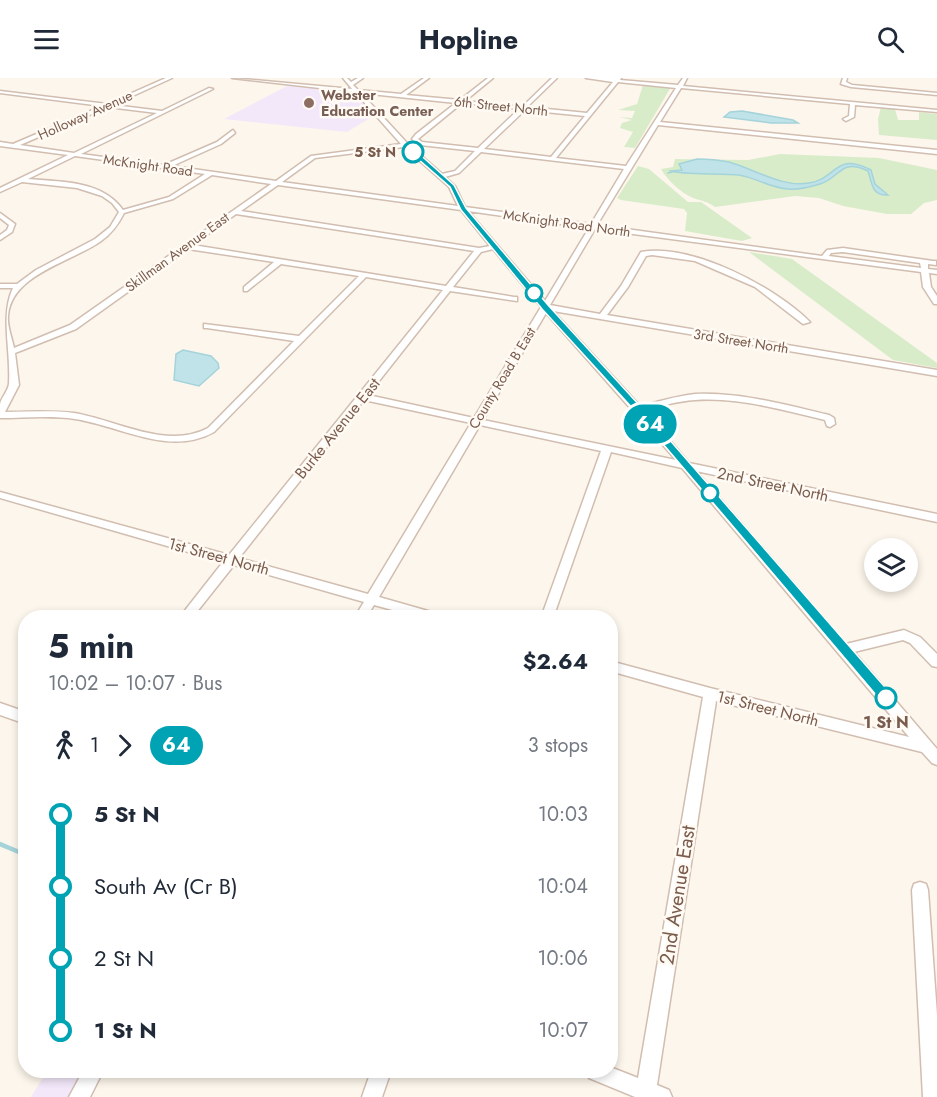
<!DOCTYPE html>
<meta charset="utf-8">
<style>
:root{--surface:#fff;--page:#f6f6f7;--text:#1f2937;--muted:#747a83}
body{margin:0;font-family:Jost,sans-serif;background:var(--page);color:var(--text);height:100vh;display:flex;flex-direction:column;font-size:22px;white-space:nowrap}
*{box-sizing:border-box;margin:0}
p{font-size:20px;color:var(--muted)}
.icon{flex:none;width:33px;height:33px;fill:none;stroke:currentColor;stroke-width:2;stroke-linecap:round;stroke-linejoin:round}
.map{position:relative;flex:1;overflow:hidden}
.sheet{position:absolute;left:18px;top:532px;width:600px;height:468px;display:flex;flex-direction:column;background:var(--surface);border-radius:24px;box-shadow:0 3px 9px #0003}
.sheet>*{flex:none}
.badge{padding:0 12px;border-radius:20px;font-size:21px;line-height:39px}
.fabs{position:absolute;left:864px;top:460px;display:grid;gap:12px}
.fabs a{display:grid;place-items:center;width:54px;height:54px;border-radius:50%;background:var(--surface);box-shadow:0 3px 9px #0003;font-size:30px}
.map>.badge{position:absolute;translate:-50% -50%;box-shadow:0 0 0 3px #fff}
.legs{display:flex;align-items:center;gap:9px;height:66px;padding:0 30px;font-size:20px}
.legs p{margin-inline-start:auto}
.summary{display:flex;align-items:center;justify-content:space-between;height:102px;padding:0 30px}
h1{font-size:33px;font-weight:700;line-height:45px}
ul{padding:0 30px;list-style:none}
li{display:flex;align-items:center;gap:21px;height:72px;font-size:22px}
li i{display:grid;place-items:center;width:9px;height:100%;margin:0 8px;background:currentColor}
li i::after{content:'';width:15px;height:15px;margin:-8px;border:4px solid;border-radius:50%;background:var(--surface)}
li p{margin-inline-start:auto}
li:first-child i{background:linear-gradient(#0000 50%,currentColor 0)}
li:last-child i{background:linear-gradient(currentColor 50%,#0000 0)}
header{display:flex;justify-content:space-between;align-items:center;height:78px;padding:0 30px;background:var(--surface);font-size:27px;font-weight:700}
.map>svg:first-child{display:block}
.education{fill:#f3e8fa}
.green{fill:#d8ecc9}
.water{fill:#bfe3e8;stroke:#a5d3da;stroke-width:1.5}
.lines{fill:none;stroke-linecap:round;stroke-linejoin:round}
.stream-far1{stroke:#a5d3da;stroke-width:1.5}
.stream{stroke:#a5d3da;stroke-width:4.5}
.minor-casing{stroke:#d1beb0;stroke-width:3}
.minor{fill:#fff;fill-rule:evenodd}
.line-1{fill:#00a3b4;stroke:#fff;stroke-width:1.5}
.education-dot{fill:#8d6e63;stroke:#fffaf3;stroke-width:2}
.stop-1-dot{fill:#fff;stroke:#00a3b4;stroke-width:3}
.labels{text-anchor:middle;stroke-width:5;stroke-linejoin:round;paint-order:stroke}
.far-education-label{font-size:14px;font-weight:bold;fill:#785e54;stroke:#fffaf3;text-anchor:start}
.far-street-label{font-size:14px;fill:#7a5c4d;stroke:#fffaf3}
.far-stop-label{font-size:14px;font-weight:bold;fill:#7a5c4d;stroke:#fffaf3;text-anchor:end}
.street-label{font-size:16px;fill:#7a5c4d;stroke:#fffaf3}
.stop-label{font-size:16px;font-weight:bold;fill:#7a5c4d;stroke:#fffaf3}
.near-street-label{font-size:20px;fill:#7a5c4d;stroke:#fffaf3}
</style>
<header><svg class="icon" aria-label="menu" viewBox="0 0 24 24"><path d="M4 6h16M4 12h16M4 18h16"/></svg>Hopline<svg class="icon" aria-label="search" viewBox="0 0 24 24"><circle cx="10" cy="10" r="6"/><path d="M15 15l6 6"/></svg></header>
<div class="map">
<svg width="937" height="1019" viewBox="0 0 937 1019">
<rect width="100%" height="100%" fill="#fdf6ec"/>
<path class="education" d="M289,7L353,14L375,37L347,54L224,41Z
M47,993H84L69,1019H31Z"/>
<path class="green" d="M643,7L671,9L635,70L624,69L633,54L620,50L622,45L632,42L619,39L632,40L635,33L618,32L637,26Z
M881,29L895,31L898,42H919V34L937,36V62L879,57L878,41Z
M780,76L879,80L937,92V122L924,125L911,136H887L843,128L819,120L795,118L715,129C707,123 701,123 693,120C680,114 668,103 661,91L673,89L675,81L748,82Z
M638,88L649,91L688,124H701L752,160L742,163L685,153L687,135L684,131L621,122L617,120Z
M749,174L792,181L937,285V290L893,282Z"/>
<path class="water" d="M742,33L793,42L798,45H771L724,39L730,34Z
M697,81C708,81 719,82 729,84C754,91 783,110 809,105C837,101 835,73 871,92L875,106L888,117C871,118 872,104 868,93C839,80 842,99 820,106C810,109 798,112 788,111C770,110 757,100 739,97C723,95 680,97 671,93L682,92L679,86Z
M183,272L211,278L218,285L219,290L199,308L174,302L176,276Z"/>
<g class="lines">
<path class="stream-far1" d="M668,95L672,94"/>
<path class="stream" d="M0,766L26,777"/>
<defs>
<path id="minor" d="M166,0H172L113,27L162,33L209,10L213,11L81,76L164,87L217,64L233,52L235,55L221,66L172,88L276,103L311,78L401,66L355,14L232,0L352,11L343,0H347L351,4L358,0H363L353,7L358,12L401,16L424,0H429L406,17L460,22L488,0H493L465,23L522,29L552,0H557L527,29L587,35L613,4L586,0H621L620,2L678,7L683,0H687L683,8L937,32V34L855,27L854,39L846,43L843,41L849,38L850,26L681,10L660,44L937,72V76L658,47L597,147L822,178L827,172L843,170L933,183H936V187L928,186V191L937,192V196L929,195L931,209L937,218V226H934L923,209L921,194L595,151L550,227L600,236L621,208L641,174C692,165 775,209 810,244L803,246L755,209L695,183L652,177L646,178L628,209L607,237L937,292V298L553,233L640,328C658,324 676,318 695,316C740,314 786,327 829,337L834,340L835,346L830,349L827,348L825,342C783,332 738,319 695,322C678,323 661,328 644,332L689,385L937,436V444L696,393L846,566L904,552L920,559L937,576V589L932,588L910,565L903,562L854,574L937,671V687L932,685L922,674L716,623L657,1007L669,1012L672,1019H635L589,1000L586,993H610V989L638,1000L703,619L610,593V583L710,610L909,659L682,390L611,374L553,540H541L601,373L480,347L379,519L442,537L444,540H422L374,527L366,540H354L364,524L234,487L192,540H179L223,484L0,420V414L229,477L443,212L366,199L214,354C169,379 121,348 75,341C50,337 25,340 0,340C0,336 0,330 0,326C2,318 9,312 9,305C11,272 0,238 13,210H0V206H17L36,192L95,161L110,149L119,134L112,125L102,118L77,110L22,104L0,114V110L68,77L0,68V64L13,66L102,28L0,15V13L107,26ZM618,4L676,10L626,88L556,80ZM361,15L456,25L416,56L412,61L415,64L407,65ZM462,25L519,31L478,70L422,64L418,61ZM108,29L157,35L74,75L20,67ZM525,32L585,38L551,79L484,71ZM420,67L475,73L455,93L442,96L410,68ZM404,69L449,109L458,128L282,104L315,80ZM481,74L624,91L591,146L465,129L455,108L445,99L459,95ZM75,78L205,96L169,119L123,132C102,102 61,104 28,101ZM212,97L271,106L70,247L14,270C12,260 7,248 8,238C11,196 72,184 101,163C112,155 118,147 124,135L173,121ZM278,107L461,132L490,168L479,170L241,133ZM468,133L589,150L545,223ZM236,136L474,173L446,208L193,167ZM188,171L274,184L244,209V213H247L281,186L359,198L299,258L204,246V250H207L294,263L208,350C166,372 117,342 74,335C51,332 28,334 5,334L19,307L15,275L76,251ZM493,171L541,229L474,340L368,317L450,213L517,223V219H514L453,209L481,174ZM843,174L920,185L921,190L829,178L831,175ZM546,235L676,382L483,342ZM364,322L471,345L368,516L239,480Z
M843,0H847L846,4L852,7L937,15V17L851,9L841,6Z
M0,135L15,146L12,154L0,162V157L7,152L9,147L0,140Z
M0,625L26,634V646L0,637Z
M920,804L926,806L928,812L937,937V1019H923L912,812L914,806Z
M83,993H103L90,1019H69Z
M371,993H391L382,1019H362Z"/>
</defs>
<use href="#minor" class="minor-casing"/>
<use href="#minor" class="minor"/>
</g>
<path class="line-1" d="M415,72L454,107L466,130L548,227L641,329L891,616V624H882L635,333L542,231L461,132L450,109L410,74Z"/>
<circle class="education-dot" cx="309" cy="25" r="6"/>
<g class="stop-1-dot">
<circle cx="413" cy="74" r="10"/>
<circle cx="534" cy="215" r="8"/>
<circle cx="710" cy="415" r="8"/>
<circle cx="886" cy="620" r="10"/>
</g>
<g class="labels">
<g class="far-education-label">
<text x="321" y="22">Webster<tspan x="321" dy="16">Education Center</tspan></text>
</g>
<g class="far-street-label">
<text transform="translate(501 28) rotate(6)" y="5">6th Street North</text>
<text transform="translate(85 37) rotate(-24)" y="5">Holloway Avenue</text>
<text transform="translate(148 87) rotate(8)" y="5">McKnight Road</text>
<text transform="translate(567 145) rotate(8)" y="5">McKnight Road North</text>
<text transform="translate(177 174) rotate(-36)" y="5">Skillman Avenue East</text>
<text transform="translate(741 263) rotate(9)" y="5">3rd Street North</text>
<text transform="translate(502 300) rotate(-59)" y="5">County Road B East</text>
</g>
<g class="far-stop-label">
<text x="396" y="79">5 St N</text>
</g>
<g class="street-label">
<text transform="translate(337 350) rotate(-51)" y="6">Burke Avenue East</text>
<text transform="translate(773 406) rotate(12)" y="6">2nd Street North</text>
<text transform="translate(219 478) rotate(15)" y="6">1st Street North</text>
<text transform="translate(768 630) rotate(14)" y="6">1st Street North</text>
</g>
<g class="stop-label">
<text x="886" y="650">1 St N</text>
</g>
<g class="near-street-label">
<text transform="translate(677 817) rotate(-81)" y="7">2nd Avenue East</text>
</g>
</g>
</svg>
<div class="fabs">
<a><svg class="icon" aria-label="layers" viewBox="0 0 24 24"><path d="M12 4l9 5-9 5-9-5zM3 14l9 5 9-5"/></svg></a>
</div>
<b class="badge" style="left:650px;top:346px;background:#00a3b4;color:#fff">64</b>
<section class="sheet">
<div class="summary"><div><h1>5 min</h1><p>10:02 – 10:07 · Bus</p></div><b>$2.64</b></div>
<div class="legs"><svg class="icon" aria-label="walk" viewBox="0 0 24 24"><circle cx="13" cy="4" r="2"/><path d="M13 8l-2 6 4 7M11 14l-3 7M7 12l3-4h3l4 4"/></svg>1<svg class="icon" aria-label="forward" viewBox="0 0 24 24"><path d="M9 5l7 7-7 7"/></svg><b class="badge" style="background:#00a3b4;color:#fff">64</b><p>3 stops</p></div>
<ul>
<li><i style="color:#00a3b4"></i><b>5 St N</b><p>10:03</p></li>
<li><i style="color:#00a3b4"></i><span>South Av (Cr B)</span><p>10:04</p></li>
<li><i style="color:#00a3b4"></i><span>2 St N</span><p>10:06</p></li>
<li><i style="color:#00a3b4"></i><b>1 St N</b><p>10:07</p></li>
</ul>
</section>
</div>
